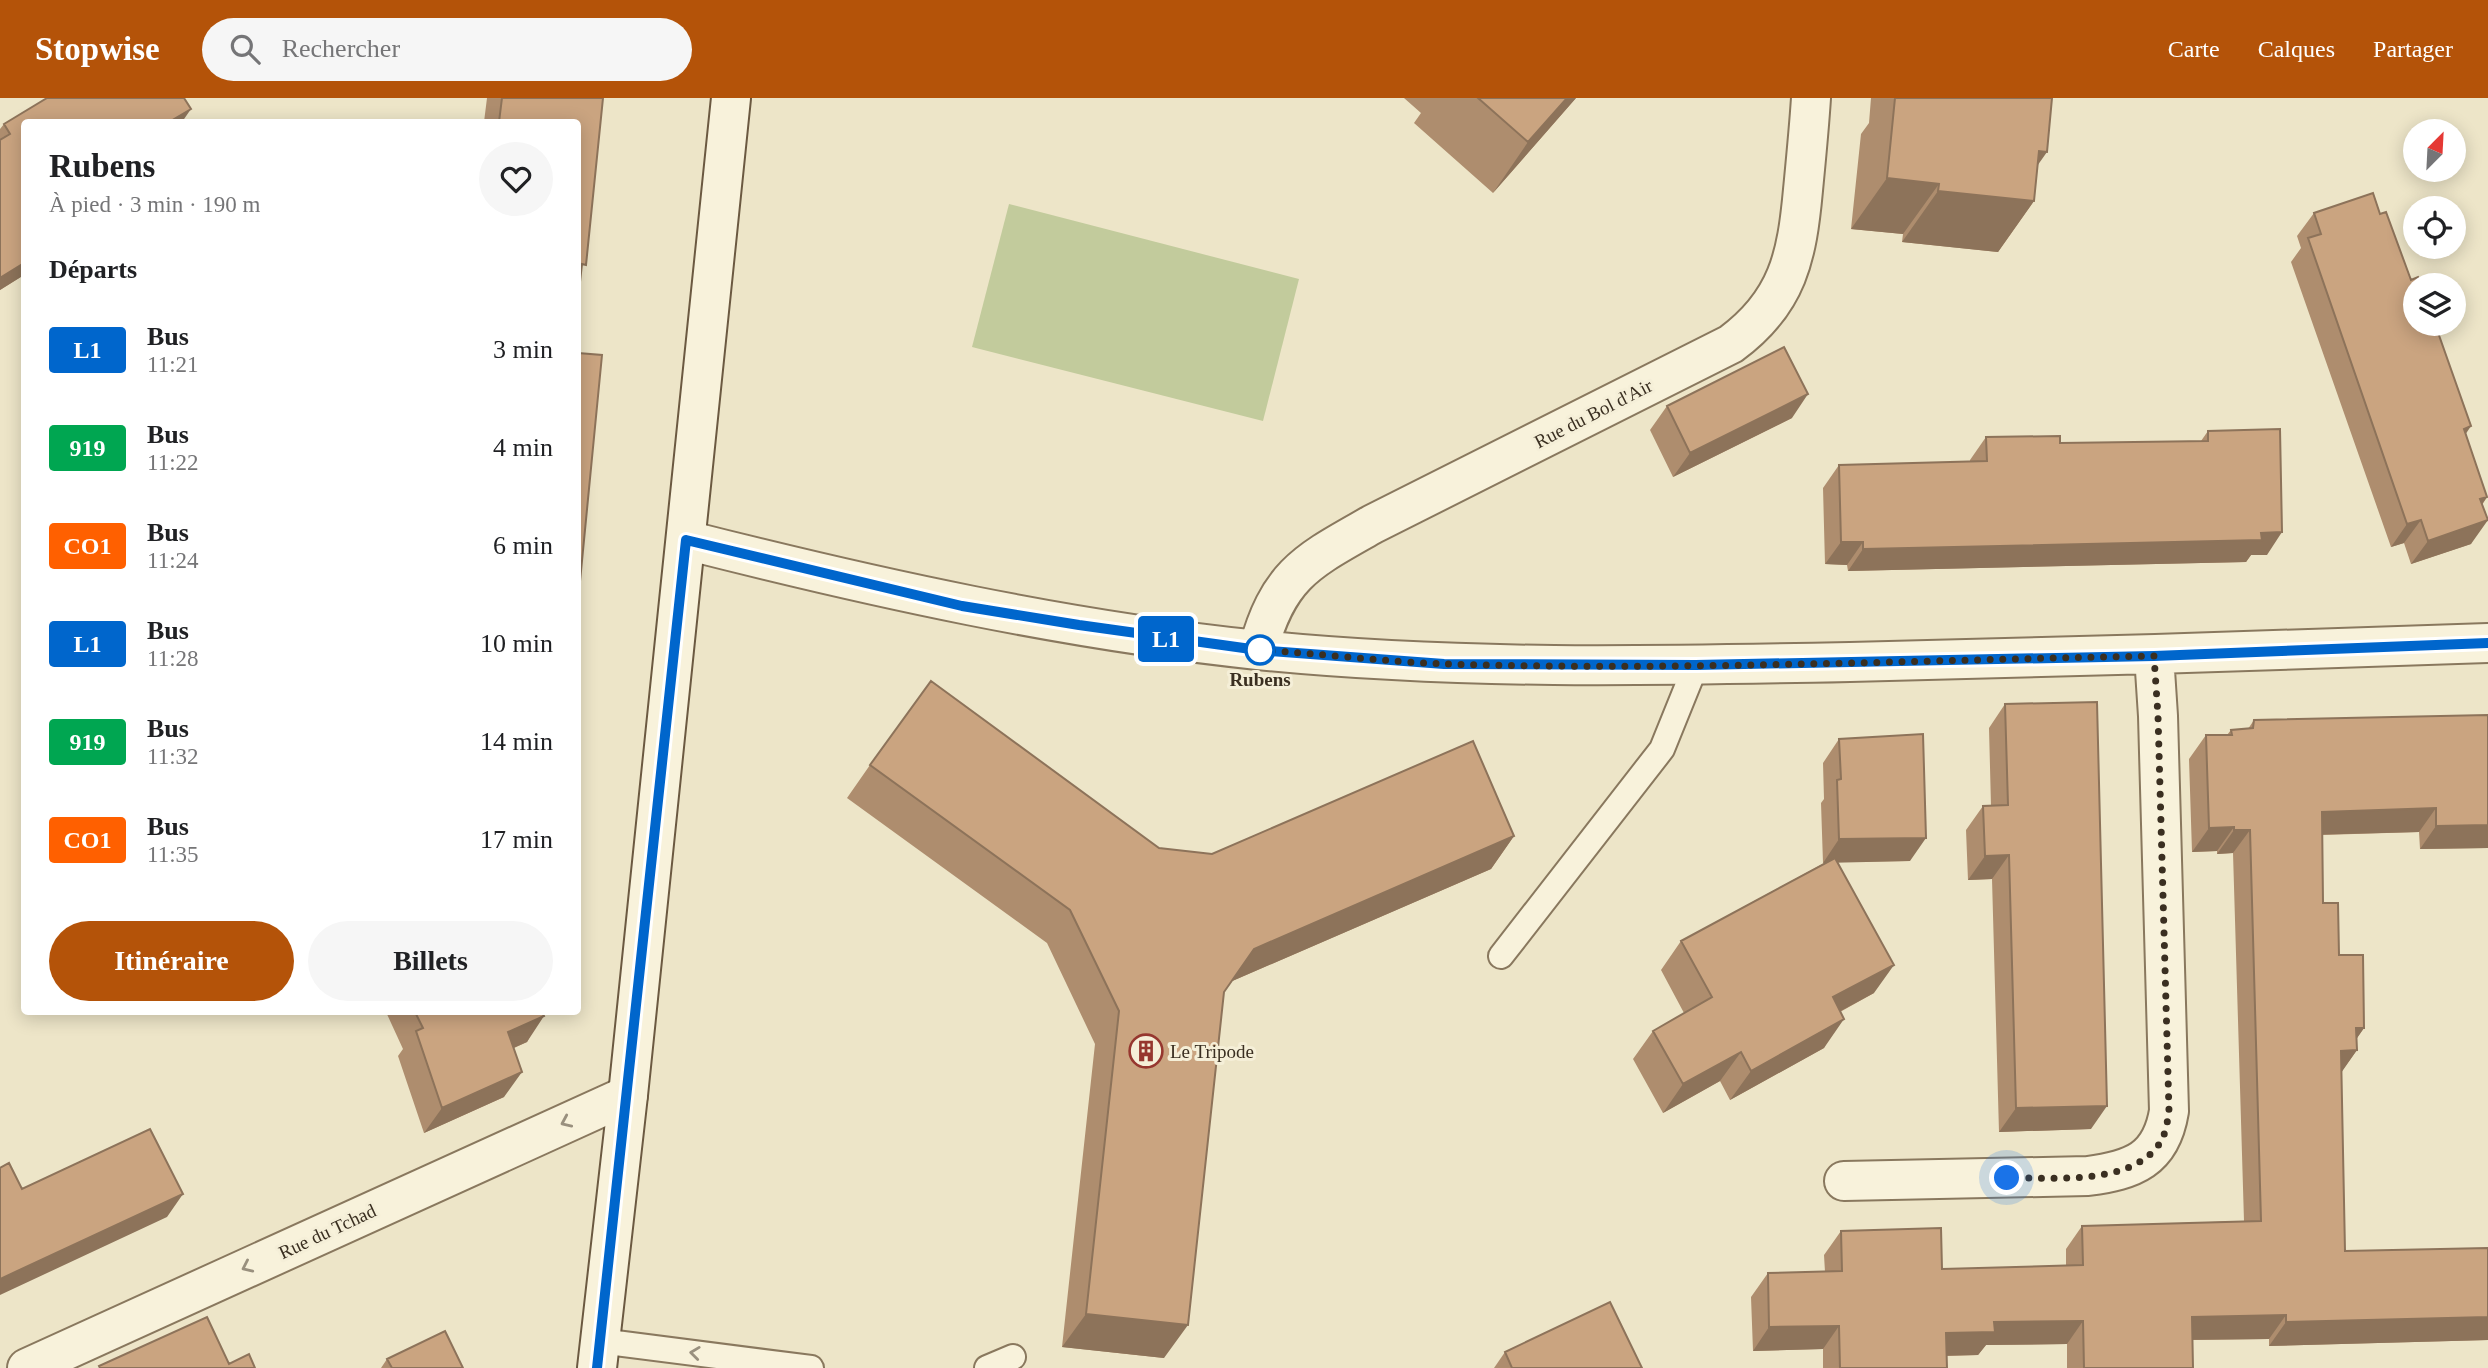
<!DOCTYPE html>
<html lang="fr">
<meta charset="utf-8">
<style>
:root{--surface:#fff;--page:#f6f6f6;--text:#202124;--muted:#757577;--accent:#b45309}
body{margin:0;font-family:"Times New Roman",serif;background:var(--page);color:var(--text);height:100vh;display:flex;flex-direction:column;font-size:26px;white-space:nowrap}
*{box-sizing:border-box;margin:0}
p{font-size:23px;color:var(--muted)}
.icon{flex:none;width:38px;height:38px;fill:none;stroke:currentColor;stroke-width:2;stroke-linecap:round;stroke-linejoin:round}
.map{position:relative;flex:1;overflow:hidden}
.panel{position:absolute;left:21px;top:21px;width:560px;height:896px;display:flex;flex-direction:column;background:var(--surface);border-radius:7px;box-shadow:0 4px 18px #0003}
.panel>*{flex:none}
.badge{padding:0 14px;border-radius:5px;font-size:24px;line-height:46px}
.needle{width:46px;rotate:24deg}
.fabs{position:absolute;left:2403px;top:21px;display:grid;gap:14px}
.fabs a{display:grid;place-items:center;width:63px;height:63px;border-radius:50%;background:var(--surface);box-shadow:0 4px 18px #0003;font-size:35px}
.you{position:absolute;width:35px;height:35px;margin:-18px;border:5px solid #fff;border-radius:50%;background:#1a73e8;box-shadow:0 0 0 10px #1a73e833}
.map>.badge{position:absolute;translate:-50% -50%;box-shadow:0 0 0 4px #fff}
h2{padding:0 28px;font-size:26px;line-height:63px}
.round{display:grid;place-items:center;flex:none;width:74px;height:74px;border-radius:37px;background:var(--page)}
.headline{display:flex;align-items:center;justify-content:space-between;height:119px;padding:0 28px}
h1{font-size:33px;font-weight:700;line-height:52px}
.primary-button{display:flex;gap:14px;margin-top:auto;padding:14px 28px}
.primary-button a{flex:1;height:80px;border-radius:42px;background:var(--accent);color:#fff;font-size:28px;font-weight:700;line-height:80px;text-align:center}
.primary-button a+a{background:var(--page);color:var(--text)}
ul{padding:0;list-style:none}
li{display:flex;align-items:center;gap:21px;height:98px;padding:0 28px}
li div{flex:1}
li b{display:block;font-size:26px}
li em{font-style:normal}
li .badge{min-width:77px;font-weight:700;text-align:center}
header{display:flex;align-items:center;gap:42px;box-sizing:border-box;height:98px;padding:0 35px;background:var(--accent);color:#fff}
header strong{font-size:33px}
nav{display:flex;gap:38px;margin-inline-start:auto;font-size:24px}
.search{width:490px;height:63px;background:var(--page);display:flex;align-items:center;gap:18px;box-sizing:border-box;padding:0 24px;border-radius:38px;color:var(--muted);font-size:26px}
.map>svg:first-child{display:block}
.green{fill:#c2cb9c}
.lines{fill:none;stroke-linecap:round;stroke-linejoin:round}
.service-casing{stroke:#89785e;stroke-width:28}
.minor-casing{stroke:#89785e;stroke-width:42}
.secondary-casing{stroke:#6b5941;stroke-width:42}
.service{stroke:#f8f2db;stroke-width:24}
.minor{stroke:#f8f2db;stroke-width:38}
.secondary{stroke:#f8f2db;stroke-width:38}
.wall{fill:#ae8d6e}
.shaded-wall{fill:#8d735a}
.building{fill:#caa480;stroke:#8d735a;stroke-width:2}
.oneway{stroke:#99907e}
.line-casing{stroke:#fff;stroke-width:16}
.line{stroke:#06c;stroke-width:10}
.walk{stroke:#3a2f21;stroke-width:7;stroke-dasharray:0 12.6}
.stop-dot{fill:#fff;stroke:#06c;stroke-width:3.5}
.labels{text-anchor:middle;stroke-width:6;stroke-linejoin:round;paint-order:stroke}
.street-label{font-size:19px;fill:#3a2f21;stroke:#f5efd8}
.stop-label{font-size:19px;font-weight:bold;fill:#3a2f21;stroke:#f5efd8}
.poi-label{font-size:19px;fill:#3a2f21;stroke:#f5efd8;text-anchor:start}
</style>
<header>
<strong>Stopwise</strong>
<div class="search"><svg class="icon" aria-label="search" viewBox="0 0 24 24"><circle cx="10" cy="10" r="6"/><path d="M15 15l6 6"/></svg>Rechercher</div>
<nav><a>Carte</a><a>Calques</a><a>Partager</a></nav>
</header>
<div class="map">
<svg width="2488" height="1270" viewBox="0 0 2488 1270">
<rect width="100%" height="100%" fill="#ede5c8"/>
<path class="green" d="M1009,106L1299,181L1263,323L972,249Z"/>
<g class="lines">
<defs>
<path id="service" d="M1501,858L1662,651L1696,567
M600,1243L811,1270
M987,1270L1013,1259"/>
<path id="minor" d="M686,442C875,490 1065,532 1258,552C1455,572 1653,568 1850,564C2063,559 2275,553 2488,545
M1258,552C1279,475 1308,463 1373,426L1731,246C1788,204 1797,158 1803,92C1806,61 1809,31 1811,0
M1844,1083L2088,1078C2133,1072 2161,1062 2169,1013L2158,618L2154,557
M27,1270L628,997"/>
<path id="secondary" d="M597,1270L628,997L731,0"/>
</defs>
<use href="#service" class="service-casing"/>
<use href="#minor" class="minor-casing"/>
<use href="#secondary" class="secondary-casing"/>
<use href="#service" class="service"/>
<use href="#minor" class="minor"/>
<use href="#secondary" class="secondary"/>
</g>
<path class="wall" d="M487,0H603L581,174L578,24H484Z
M1404,0H1576L1493,95L1414,25L1421,15Z
M1871,0H2052L2037,67L2034,103L1998,154L1902,144L1903,136L1851,131L1861,36L1869,25Z
M24,24V177L0,192V31L4,26Z
M2314,115L2380,116L2466,336L2487,399L2482,407L2471,446L2411,466L2404,445L2391,449L2291,164L2301,150L2297,138Z
M1667,308L1792,320L1673,379L1650,332Z
M2208,333L2267,457H2251L2246,464L1848,473L1847,467L1825,466L1823,390L1839,367L1970,364V362L1986,339L2060,345L2201,343Z
M2005,606L2091,1031L1999,1034L1992,781L1968,782L1966,732L1983,708H1991L1989,630Z
M2488,617V750L2420,751L2419,734L2322,737L2323,805L2339,857L2364,930L2357,940V952L2341,974L2345,1153L2488,1150V1242L2269,1248V1241L2192,1242L2193,1270H2067V1246L1986,1247L1978,1257L1947,1258V1270H1823V1251L1753,1253L1751,1199L1768,1175L1825,1174L1824,1157L1841,1133L1942,1171L2066,1168V1151L2082,1128L2244,1123L2233,755L2217,756V753L2192,754L2189,661L2206,637H2227L2231,632L2248,631L2254,622Z
M1839,641L1910,763L1838,764L1874,895L1840,914L1824,950L1730,1002L1720,983L1663,1015L1633,961L1653,933L1684,915L1661,872L1681,843L1826,764L1823,765L1821,705L1824,701L1823,665Z
M870,667L1159,750L1212,756L1514,738L1491,771L1230,884L1224,894L1164,1260L1062,1249L1095,946L1047,845L847,700Z
M386,914H542L527,944L514,950L504,999L424,1035L398,958L403,951Z
M1505,1254L1642,1270H1494Z
M387,1261L463,1270H381Z"/>
<path class="shaded-wall" d="M1567,0H1576L1493,95L1528,44Z
M191,11L182,24H169Z
M2039,53L2047,54L2014,101L2034,103L1998,154L1902,144L1938,93Z
M1887,80L1939,86L1903,136L1851,131Z
M24,165V177L0,192V180Z
M1808,296L1792,320L1673,379L1690,355Z
M2471,328L2455,352L2464,331Z
M2487,399L2471,422L2480,401Z
M2421,422L2404,445L2391,449L2407,426Z
M2488,422L2471,446L2411,466L2428,443Z
M2282,434L2267,457H2251L2246,464L1848,473L1863,451Z
M1841,444H1863L1847,467L1825,466Z
M2436,710L2419,734L2306,737L2322,714Z
M2488,727V750L2420,751L2436,728Z
M2234,729L2217,753L2192,754L2209,730Z
M2234,732H2250L2233,755L2217,756Z
M1514,738L1491,771L1230,884L1254,851Z
M1926,740L1910,763L1823,765L1839,741Z
M2009,757L1992,781L1968,782L1985,758Z
M1894,867L1874,895L1813,928L1833,899Z
M544,918L527,944L490,960L508,934Z
M1844,921L1824,950L1730,1002L1751,973Z
M2356,930H2364L2348,953L2357,952L2341,975L2325,977Z
M1741,954L1720,983L1663,1015L1683,986Z
M522,974L504,999L424,1035L442,1010Z
M2107,1008L2091,1031L1999,1034L2016,1010Z
M183,1096L167,1119L0,1197V1181Z
M1086,1216L1188,1227L1164,1260L1062,1249Z
M2286,1217L2269,1241L2175,1242L2192,1219Z
M2488,1219V1242L2269,1248L2286,1224Z
M2083,1223L2067,1246L1986,1247L1978,1257L1929,1258L1946,1235L1994,1224Z
M1839,1228L1823,1251L1753,1253L1769,1229Z"/>
<path class="building" d="M47,0H184L191,11L169,24H24V165L0,180V42L10,36L4,26Z
M502,0H603L586,167L582,166L578,202V24H499Z
M1478,0H1567L1528,44Z
M1895,0H2052L2047,54L2039,53L2034,103L1938,93L1939,86L1887,80Z
M2373,95L2380,116L2386,114L2411,182L2418,179L2421,187H2415V226H2435L2471,328L2464,331L2487,399L2480,401L2488,422L2428,443L2421,422L2407,426L2308,140L2321,136L2314,115Z
M1784,249L1808,296L1690,355L1667,308Z
M578,255L602,257L578,504Z
M2280,331L2282,434L2261,435L2262,442L1863,451V444H1841L1839,367L1987,363L1986,339L2060,338V345L2208,343V333Z
M931,583L1159,750L1212,756L1473,643L1514,738L1254,851L1224,894L1188,1227L1086,1216L1119,913L1070,812L870,667Z
M2097,604L2107,1008L2016,1010L2009,757L1985,758L1983,708L2008,707L2005,606Z
M2488,617V727L2436,728V710L2322,714L2323,805H2338L2339,857H2363L2364,930H2356L2357,952L2341,953L2345,1153L2488,1150V1219L2286,1224V1217L2192,1219L2193,1270H2084L2083,1223L1994,1224L1995,1234L1946,1235L1947,1270H1840L1839,1228L1769,1229L1768,1175L1842,1173L1841,1133L1941,1130L1942,1171L2083,1167L2082,1128L2261,1123L2250,732H2234V729L2209,730L2206,637H2232L2231,632L2253,630L2254,622Z
M1923,636L1926,740L1839,741L1837,682L1841,681L1839,641Z
M1835,760L1894,867L1833,899L1844,921L1751,973L1741,954L1683,986L1653,933L1712,899L1681,843Z
M415,914H542L544,918L508,934L522,974L442,1010L416,933L423,930Z
M150,1031L183,1096L0,1181V1070L9,1065L22,1091Z
M1610,1204L1642,1270H1512L1505,1254Z
M207,1219L229,1266L249,1256L255,1270H100L99,1268Z
M445,1233L463,1270H392L387,1261Z"/>
<defs><path id="oneway-chevron" d="M-2-3.5L2.5 0L-2 3.5" fill="none" stroke-width="1.6" stroke-linecap="round" stroke-linejoin="round" transform="scale(1.75)"/></defs>
<g class="oneway">
<use href="#oneway-chevron" transform="translate(566 1024) rotate(156)"/>
<use href="#oneway-chevron" transform="translate(247 1169) rotate(155)"/>
<use href="#oneway-chevron" transform="translate(695 1255) rotate(-173)"/>
</g>
<g class="lines">
<defs>
<path id="line" d="M597,1270L686,442L962,508L1079,527L1258,552L1444,566L1696,567L2154,558L2488,545"/>
</defs>
<use href="#line" class="line-casing"/>
<use href="#line" class="line"/>
<path class="walk" d="M1260,552C1316,555 1385,564 1446,566C1682,573 1918,562 2154,558L2158,618L2169,1013C2167,1025 2166,1038 2157,1049C2126,1088 2052,1079 2007,1080"/>
</g>
<defs>
<symbol id="building-ring" viewBox="-11 -11 22 22"><circle r="9.5" fill="#f5efd8" stroke="#96372f" stroke-width="1.5"/><path d="M-4-6H4V6H1V3H-1V6H-4ZM-2.5-4.3h1.7v1.8h-1.7ZM.8-4.3h1.7v1.8H.8ZM-2.5-1h1.7V.8h-1.7ZM.8-1h1.7V.8H.8Z" fill="#96372f"/></symbol>
</defs>
<g fill-rule="evenodd">
<use href="#building-ring" x="1127" y="934" width="38" height="38"/>
</g>
<circle class="stop-dot" cx="1260" cy="552" r="14"/>
<g class="labels">
<g class="street-label">
<text transform="translate(1593 315) rotate(-27)" y="7">Rue du Bol d'Air</text>
<text transform="translate(327 1133) rotate(-25)" y="7">Rue du Tchad</text>
</g>
<g class="stop-label">
<text x="1260" y="588">Rubens</text>
</g>
<g class="poi-label">
<text x="1170" y="960">Le Tripode</text>
</g>
</g>
</svg>
<div class="fabs">
<a><svg class="needle" viewBox="-14 -14 28 28"><path d="M0-13l5 13h-10z" fill="#e53935"/><path d="M0 13l5-13h-10z" fill="#757577"/></svg></a>
<a><svg class="icon" aria-label="locate" viewBox="0 0 24 24"><circle cx="12" cy="12" r="6"/><path d="M12 2v4M12 18v4M2 12h4M18 12h4"/></svg></a>
<a><svg class="icon" aria-label="layers" viewBox="0 0 24 24"><path d="M12 4l9 5-9 5-9-5zM3 14l9 5 9-5"/></svg></a>
</div>
<div class="you" style="left:2007px;top:1080px"></div>
<b class="badge" style="left:1166px;top:541px;background:#06c;color:#fff">L1</b>
<section class="panel">
<div class="headline"><div><h1>Rubens</h1><p>À pied · 3 min · 190 m</p></div><a class="round"><svg class="icon" aria-label="heart" viewBox="0 0 24 24"><path d="M12 20l-8-8c-3-5 5-10 8-4 3-6 11-1 8 4z"/></svg></a></div>
<h2>Départs</h2>
<ul>
<li><span class="badge" style="background:#06c;color:#fff">L1</span><div><b>Bus</b><p>11:21</p></div><em>3 min</em></li>
<li><span class="badge" style="background:#00a651;color:#fff">919</span><div><b>Bus</b><p>11:22</p></div><em>4 min</em></li>
<li><span class="badge" style="background:#ff6000;color:#fff">CO1</span><div><b>Bus</b><p>11:24</p></div><em>6 min</em></li>
<li><span class="badge" style="background:#06c;color:#fff">L1</span><div><b>Bus</b><p>11:28</p></div><em>10 min</em></li>
<li><span class="badge" style="background:#00a651;color:#fff">919</span><div><b>Bus</b><p>11:32</p></div><em>14 min</em></li>
<li><span class="badge" style="background:#ff6000;color:#fff">CO1</span><div><b>Bus</b><p>11:35</p></div><em>17 min</em></li>
</ul>
<div class="primary-button"><a>Itinéraire</a><a>Billets</a></div>
</section>
</div>
